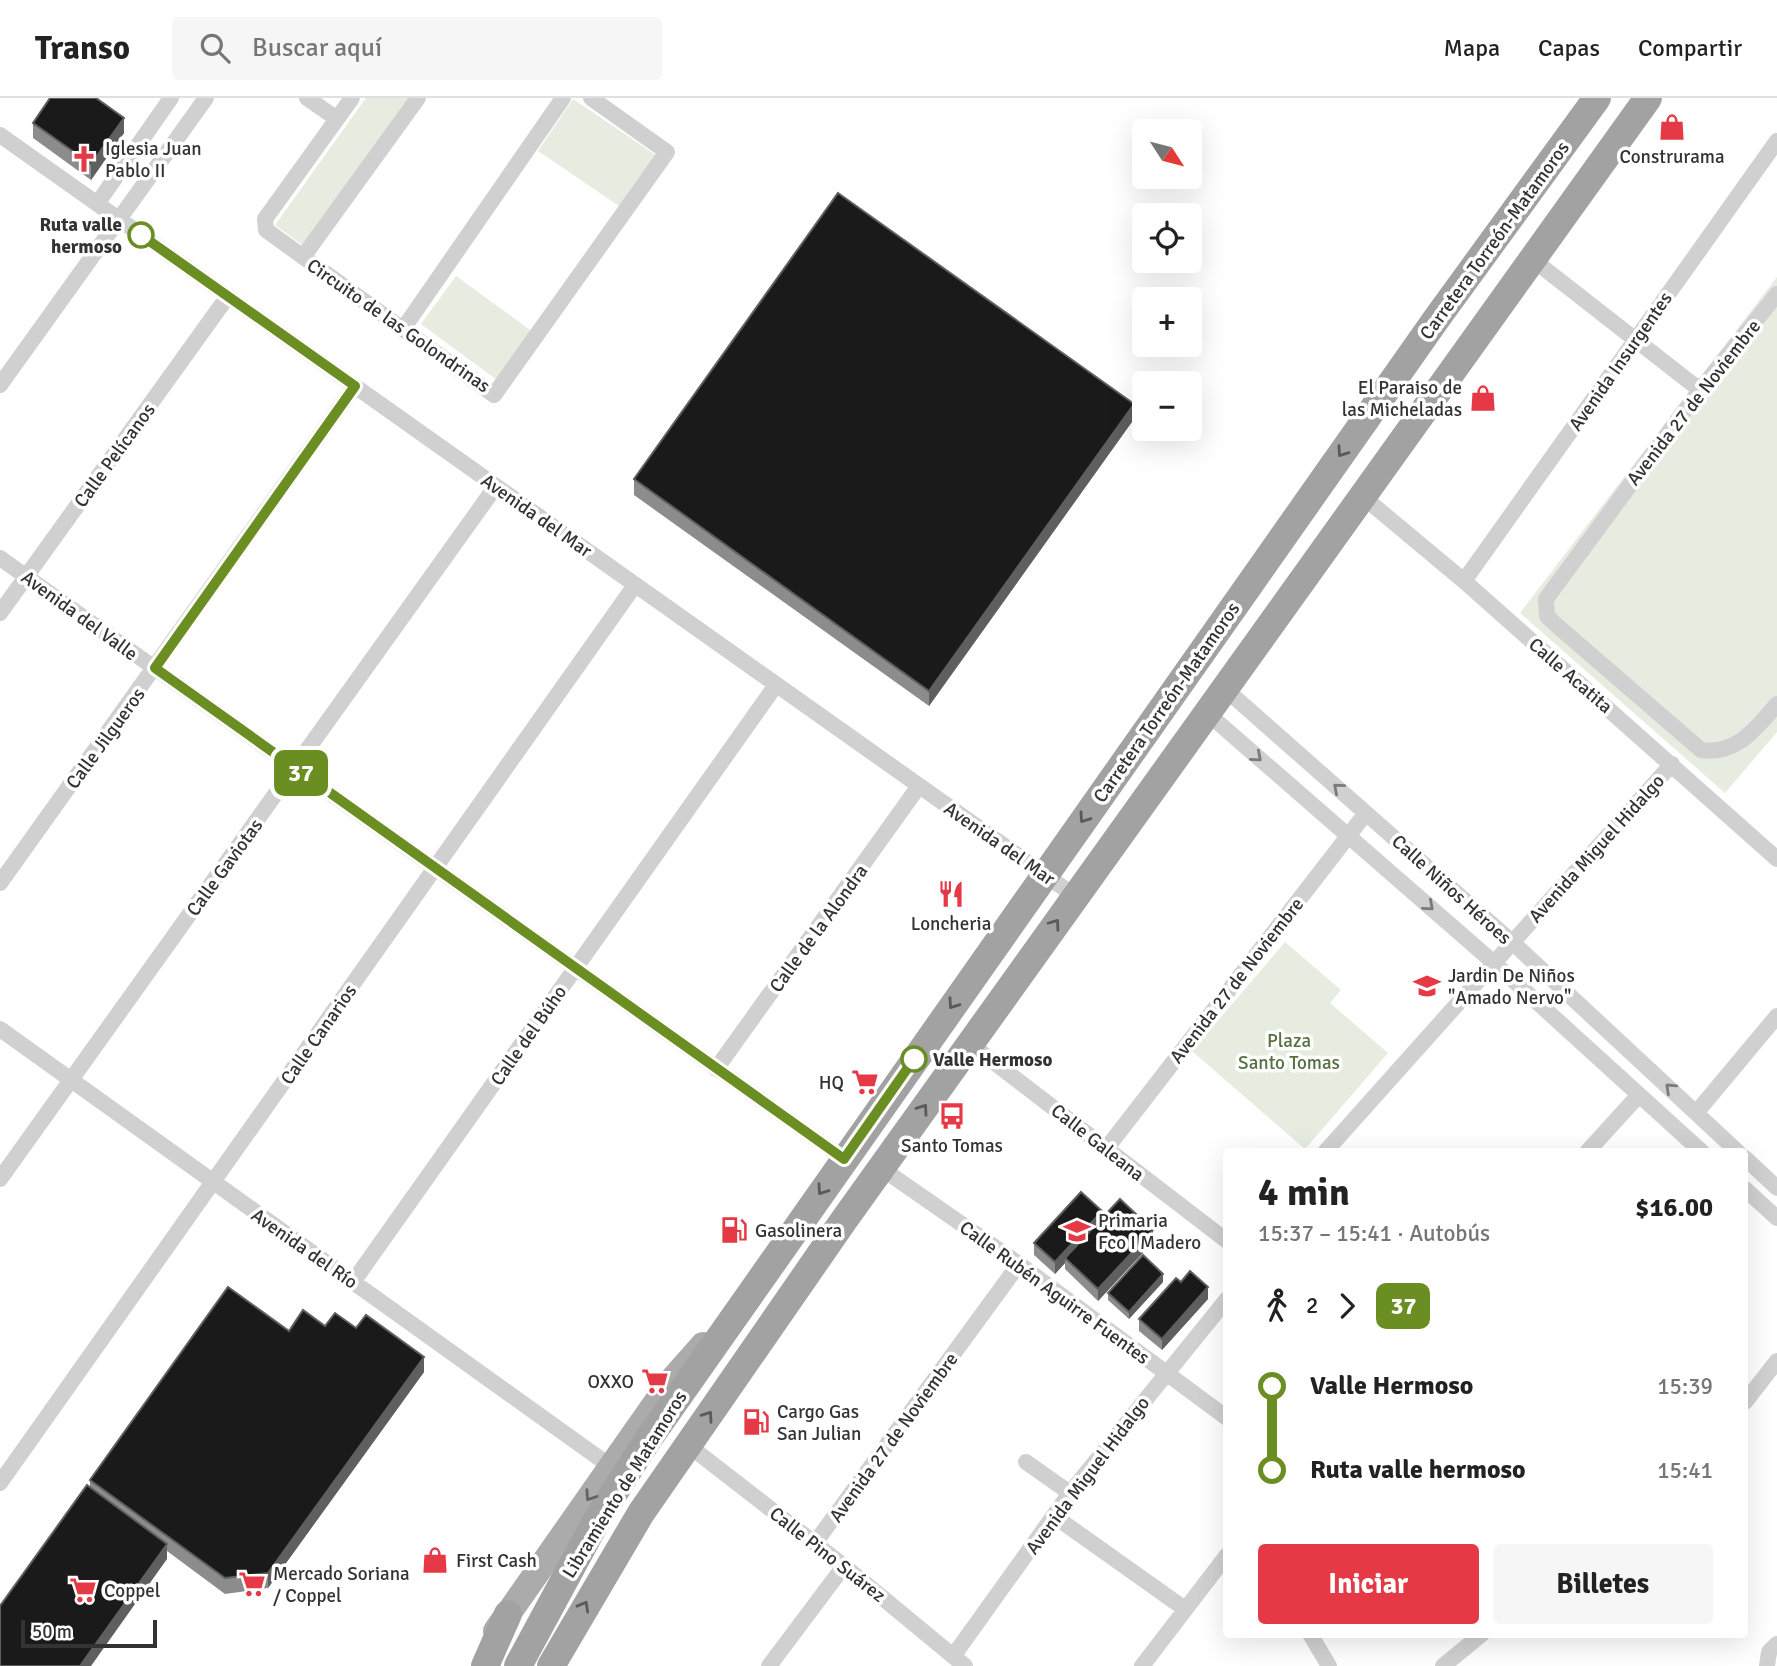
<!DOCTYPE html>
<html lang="es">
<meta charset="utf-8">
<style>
:root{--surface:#fff;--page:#f6f6f6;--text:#222;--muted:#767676;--line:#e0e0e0;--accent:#e63946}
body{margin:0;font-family:Signika,sans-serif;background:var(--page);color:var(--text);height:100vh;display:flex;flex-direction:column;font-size:26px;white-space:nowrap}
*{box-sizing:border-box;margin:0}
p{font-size:23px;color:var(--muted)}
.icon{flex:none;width:38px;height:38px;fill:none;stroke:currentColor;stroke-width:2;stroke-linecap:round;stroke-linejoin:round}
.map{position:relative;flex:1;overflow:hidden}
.details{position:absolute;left:1223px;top:1050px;width:525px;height:490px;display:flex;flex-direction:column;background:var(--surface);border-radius:7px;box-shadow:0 7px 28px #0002}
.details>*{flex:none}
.badge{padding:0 14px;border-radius:10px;font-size:24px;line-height:46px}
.needle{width:46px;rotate:126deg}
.buttons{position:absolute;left:1132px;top:21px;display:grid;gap:14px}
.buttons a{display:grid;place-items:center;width:70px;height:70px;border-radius:7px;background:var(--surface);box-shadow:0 7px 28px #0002;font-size:35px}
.scale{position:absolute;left:21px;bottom:18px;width:136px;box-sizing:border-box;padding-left:7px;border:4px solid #333;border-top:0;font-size:19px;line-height:24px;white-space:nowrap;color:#333;-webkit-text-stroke:5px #fff;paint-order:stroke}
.map>.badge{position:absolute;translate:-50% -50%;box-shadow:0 0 0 4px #fff}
.legs{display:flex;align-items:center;gap:10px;height:77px;padding:0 35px;font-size:23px}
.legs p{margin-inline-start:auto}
.headline{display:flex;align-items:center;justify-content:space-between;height:119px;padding:0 35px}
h1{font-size:38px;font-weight:800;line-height:52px}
.primary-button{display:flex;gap:14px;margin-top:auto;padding:14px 35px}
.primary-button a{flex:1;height:80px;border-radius:7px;background:var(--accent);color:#fff;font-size:28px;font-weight:800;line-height:80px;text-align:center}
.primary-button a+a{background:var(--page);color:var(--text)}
ul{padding:0 35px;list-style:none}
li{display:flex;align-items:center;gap:24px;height:84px;font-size:26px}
li i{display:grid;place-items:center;width:10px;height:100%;margin:0 9px;background:currentColor}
li i::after{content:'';width:18px;height:18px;margin:-9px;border:5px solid;border-radius:50%;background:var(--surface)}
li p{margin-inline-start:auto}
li:first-child i{background:linear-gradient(#0000 50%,currentColor 0)}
li:last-child i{background:linear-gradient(currentColor 50%,#0000 0)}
header{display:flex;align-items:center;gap:42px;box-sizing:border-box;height:98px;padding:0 35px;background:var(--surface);border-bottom:2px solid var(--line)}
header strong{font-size:33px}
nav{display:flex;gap:38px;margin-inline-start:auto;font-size:24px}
.search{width:490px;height:63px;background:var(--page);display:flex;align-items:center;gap:18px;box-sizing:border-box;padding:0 24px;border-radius:7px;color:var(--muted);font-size:26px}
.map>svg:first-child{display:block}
.green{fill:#e6ecdf}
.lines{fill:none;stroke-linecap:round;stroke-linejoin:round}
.minor{stroke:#d0d0d0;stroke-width:16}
.primary{stroke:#ababab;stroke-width:26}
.trunk{stroke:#a2a2a2;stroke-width:28}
.wall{fill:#8c8c8c}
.shaded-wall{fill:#5f5f5f}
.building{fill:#1a1a1a;stroke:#5f5f5f;stroke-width:2}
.oneway{stroke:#5a5a5a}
.oneway2{stroke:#7a7a7a}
.oneway3{stroke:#636363}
.line-1-casing{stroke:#fff;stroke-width:16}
.line-1{stroke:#6b8e23;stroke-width:10}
.stop-1-dot{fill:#fff;stroke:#6b8e23;stroke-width:3.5}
.labels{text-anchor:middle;stroke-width:7;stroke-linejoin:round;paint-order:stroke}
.poi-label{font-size:19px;fill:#333;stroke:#fff;text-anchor:start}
.stop-label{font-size:19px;font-weight:bold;fill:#333;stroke:#fff;text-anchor:end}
.street-label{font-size:19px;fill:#333;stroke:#fff}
.park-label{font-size:19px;fill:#56703f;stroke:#fff}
</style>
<header>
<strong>Transo</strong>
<div class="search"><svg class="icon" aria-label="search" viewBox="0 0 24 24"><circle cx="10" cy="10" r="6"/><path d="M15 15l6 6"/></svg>Buscar aquí</div>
<nav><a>Mapa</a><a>Capas</a><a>Compartir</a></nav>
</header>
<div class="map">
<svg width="1777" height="1568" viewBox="0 0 1777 1568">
<rect width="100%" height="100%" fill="#fff"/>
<path class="green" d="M366,0H408L304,148L275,127Z
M573,1L657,58L622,110L538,53Z
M456,178L533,234L497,282L421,226Z
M1777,179V634L1725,695L1520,515Z
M1285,844L1341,892L1330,905L1388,955L1305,1051L1192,953Z"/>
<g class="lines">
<path class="minor" d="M307,0L337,21
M352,0L265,121L266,132L494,297L667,54L591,0
M0,37L1075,798
M97,106L171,0
M303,159L418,0
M1532,161L1700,292
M1777,196L1700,292L1546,501L1547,518L1554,525L1701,652C1736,657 1756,631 1777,606
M403,231L563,0
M0,287L206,0
M1361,397L1464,483L1777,761
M0,460L844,1061
M1464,483L1777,43
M0,515L228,198
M1223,589L1512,844L1738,1054
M1206,614L1493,864L1702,1054
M0,785L355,288
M0,931L610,1368
M969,945L1227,1143
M716,971L919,688
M1696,1015L1777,918
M1106,1051L1366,715
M1325,1054L1672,666
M1587,1054L1638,998
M1745,1060L1777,1090
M881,1070L1019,1166L1227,1320
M0,1081L496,388
M1745,1091L1777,1120
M353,1184L776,587
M1745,1304L1777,1263
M688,1347L844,1468L965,1568
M1026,1364L1070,1395
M0,1385L635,487
M1054,1418L1185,1511
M815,1445L1019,1166
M1310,1536L1329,1568
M954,1557L1070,1395L1227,1201
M769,1568L844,1468
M1142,1568L1227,1457
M1443,1568L1482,1536
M1767,1568L1769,1554L1777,1546"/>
<path class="primary" d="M496,1533L672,1282L703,1247"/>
<path class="trunk" d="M485,1568L508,1516
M518,1568L598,1420L647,1343L1437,220L1597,0
M551,1568L641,1415L844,1122L1648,0"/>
</g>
<path class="wall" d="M33,25L124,35L91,82L33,40Z
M1134,321L929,608L634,397V381Z
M1102,1120L1153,1144L1098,1203L1065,1171V1165L1055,1176L1034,1157V1145Z
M1163,1184L1129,1221L1108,1202V1195Z
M1181,1184L1208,1201L1162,1252L1139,1233V1221Z
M325,1228L356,1230L424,1274L268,1490L225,1496L167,1453V1461L90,1390V1382L289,1233Z"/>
<path class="shaded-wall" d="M124,20V35L91,82V66Z
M1134,306V321L929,608V593Z
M1102,1113V1125L1065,1160V1165L1055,1176V1164Z
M1153,1132V1144L1098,1203V1191Z
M1163,1176V1184L1129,1221V1214Z
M1208,1189V1201L1162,1252V1241Z
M424,1259V1274L268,1490V1475Z
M167,1446V1461L91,1568H80Z"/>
<path class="building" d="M50,0H96L124,20L91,66L33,25Z
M838,95L1134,306L929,593L634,381Z
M1081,1094L1102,1113L1055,1164L1034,1145Z
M1120,1101L1153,1132L1098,1191L1065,1160Z
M1143,1157L1163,1176L1129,1214L1108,1195Z
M1190,1173L1208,1189L1162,1241L1139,1221L1176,1180L1181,1184Z
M228,1189L289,1233L303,1212L325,1228L335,1215L356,1230L366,1217L424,1259L268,1475L225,1480L90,1382Z
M87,1387L167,1446L80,1568H0V1508Z"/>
<defs><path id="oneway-chevron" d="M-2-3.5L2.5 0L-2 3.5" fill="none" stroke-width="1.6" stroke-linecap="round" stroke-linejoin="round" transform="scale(1.75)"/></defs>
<g class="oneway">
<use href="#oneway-chevron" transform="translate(1342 354) rotate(125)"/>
<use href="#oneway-chevron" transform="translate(1084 720) rotate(125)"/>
<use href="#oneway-chevron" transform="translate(1055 826) rotate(-54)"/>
<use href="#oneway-chevron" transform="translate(953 906) rotate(125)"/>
<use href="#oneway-chevron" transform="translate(923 1011) rotate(-55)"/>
<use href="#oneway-chevron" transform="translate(822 1092) rotate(125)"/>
<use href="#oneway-chevron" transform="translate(708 1318) rotate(-55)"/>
<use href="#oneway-chevron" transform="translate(584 1508) rotate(-61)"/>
</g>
<g class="oneway2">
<use href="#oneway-chevron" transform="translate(1257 659) rotate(41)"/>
<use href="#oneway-chevron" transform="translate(1338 690) rotate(-139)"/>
<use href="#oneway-chevron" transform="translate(1429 808) rotate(41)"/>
<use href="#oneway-chevron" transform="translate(1670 990) rotate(-137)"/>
</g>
<use class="oneway3" href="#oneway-chevron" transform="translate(590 1398) rotate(124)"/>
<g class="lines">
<defs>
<path id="line-1" d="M141,137L355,288L155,570L844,1061L914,961"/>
</defs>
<use href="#line-1" class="line-1-casing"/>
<use href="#line-1" class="line-1"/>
</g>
<defs>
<symbol id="shop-bare" viewBox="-9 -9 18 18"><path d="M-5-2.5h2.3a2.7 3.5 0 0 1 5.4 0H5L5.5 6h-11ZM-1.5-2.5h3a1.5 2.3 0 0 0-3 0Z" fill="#e63946" stroke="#fff" stroke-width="2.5" paint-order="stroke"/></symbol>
<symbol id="church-bare" viewBox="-9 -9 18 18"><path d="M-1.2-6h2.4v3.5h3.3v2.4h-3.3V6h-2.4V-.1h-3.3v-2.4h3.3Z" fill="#e63946" stroke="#fff" stroke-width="2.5" paint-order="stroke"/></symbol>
<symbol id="restaurant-bare" viewBox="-9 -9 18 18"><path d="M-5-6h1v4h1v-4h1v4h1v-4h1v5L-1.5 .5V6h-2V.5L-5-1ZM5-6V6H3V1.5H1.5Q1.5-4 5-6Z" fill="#e63946" stroke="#fff" stroke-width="2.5" paint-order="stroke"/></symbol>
<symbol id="school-bare" viewBox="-9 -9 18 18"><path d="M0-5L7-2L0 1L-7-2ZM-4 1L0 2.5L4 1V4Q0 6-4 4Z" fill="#e63946" stroke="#fff" stroke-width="2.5" paint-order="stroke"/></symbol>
<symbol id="supermarket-bare" viewBox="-9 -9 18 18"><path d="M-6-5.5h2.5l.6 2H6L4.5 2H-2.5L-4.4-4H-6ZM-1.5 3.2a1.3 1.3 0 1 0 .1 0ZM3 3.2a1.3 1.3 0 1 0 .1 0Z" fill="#e63946" stroke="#fff" stroke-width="2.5" paint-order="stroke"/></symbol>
<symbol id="bus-bare" viewBox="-9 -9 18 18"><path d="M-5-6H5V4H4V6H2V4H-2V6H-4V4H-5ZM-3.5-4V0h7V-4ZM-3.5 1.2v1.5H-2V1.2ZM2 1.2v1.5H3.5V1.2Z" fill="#e63946" stroke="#fff" stroke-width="2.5" paint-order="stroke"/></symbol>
<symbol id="fuel-bare" viewBox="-9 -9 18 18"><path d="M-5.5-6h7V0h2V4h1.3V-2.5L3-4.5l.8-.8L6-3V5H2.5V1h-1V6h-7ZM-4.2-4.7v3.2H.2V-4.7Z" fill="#e63946" stroke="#fff" stroke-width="2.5" paint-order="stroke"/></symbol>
</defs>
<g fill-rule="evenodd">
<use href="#shop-bare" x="1653" y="10" width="38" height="38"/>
<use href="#church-bare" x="65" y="42" width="38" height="38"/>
<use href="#shop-bare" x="1464" y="281" width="38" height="38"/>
<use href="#restaurant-bare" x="932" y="777" width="38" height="38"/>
<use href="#school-bare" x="1408" y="869" width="38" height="38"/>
<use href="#supermarket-bare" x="846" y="965" width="38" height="38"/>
<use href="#bus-bare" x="933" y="999" width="38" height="38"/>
<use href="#fuel-bare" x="715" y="1113" width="38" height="38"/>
<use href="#school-bare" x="1058" y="1114" width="38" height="38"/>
<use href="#supermarket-bare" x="636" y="1264" width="38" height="38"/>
<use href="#fuel-bare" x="737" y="1305" width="38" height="38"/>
<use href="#shop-bare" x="416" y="1443" width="38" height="38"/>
<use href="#supermarket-bare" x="233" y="1467" width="38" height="38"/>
<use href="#supermarket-bare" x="64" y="1473" width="38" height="38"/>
</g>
<g class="stop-1-dot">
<circle cx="141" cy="137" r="12"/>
<circle cx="914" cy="961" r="12"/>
</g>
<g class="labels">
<g class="poi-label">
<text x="105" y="57">Iglesia Juan<tspan x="105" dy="22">Pablo II</tspan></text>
<text x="1672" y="65" text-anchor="middle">Construrama</text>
<text x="1462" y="296" text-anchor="end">El Paraiso de<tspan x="1462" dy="22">las Micheladas</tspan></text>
<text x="951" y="832" text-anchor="middle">Loncheria</text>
<text x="1448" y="884">Jardin De Niños<tspan x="1448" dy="22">"Amado Nervo"</tspan></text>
<text x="844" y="991" text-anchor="end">HQ</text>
<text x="952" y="1054" text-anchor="middle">Santo Tomas</text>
<text x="1098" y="1129">Primaria<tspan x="1098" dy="22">Fco I Madero</tspan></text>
<text x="755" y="1139">Gasolinera</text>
<text x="634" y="1290" text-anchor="end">OXXO</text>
<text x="777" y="1320">Cargo Gas<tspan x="777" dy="22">San Julian</tspan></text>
<text x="456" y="1469">First Cash</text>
<text x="273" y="1482">Mercado Soriana<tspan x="273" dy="22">/ Coppel</tspan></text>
<text x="104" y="1499">Coppel</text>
</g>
<g class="stop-label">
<text x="122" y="133">Ruta valle<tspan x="122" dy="22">hermoso</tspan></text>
<text x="933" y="968" text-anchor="start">Valle Hermoso</text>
</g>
<g class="street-label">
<text transform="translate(1494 142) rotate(-54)" y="7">Carretera Torreón-Matamoros</text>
<text transform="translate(399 227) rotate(35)" y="7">Circuito de las Golondrinas</text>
<text transform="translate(1620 263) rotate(-55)" y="7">Avenida Insurgentes</text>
<text transform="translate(1693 304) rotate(-52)" y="7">Avenida 27 de Noviembre</text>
<text transform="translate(114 357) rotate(-54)" y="7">Calle Pelícanos</text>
<text transform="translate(537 417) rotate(35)" y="7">Avenida del Mar</text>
<text transform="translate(80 517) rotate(36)" y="7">Avenida del Valle</text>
<text transform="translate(1571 577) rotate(41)" y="7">Calle Acatita</text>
<text transform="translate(1166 604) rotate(-55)" y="7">Carretera Torreón-Matamoros</text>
<text transform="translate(105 640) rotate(-54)" y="7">Calle Jilgueros</text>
<text transform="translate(1000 745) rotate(35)" y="7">Avenida del Mar</text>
<text transform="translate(1596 750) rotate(-48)" y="7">Avenida Miguel Hidalgo</text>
<text transform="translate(224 769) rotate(-54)" y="7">Calle Gaviotas</text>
<text transform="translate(1452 791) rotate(42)" y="7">Calle Niños Héroes</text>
<text transform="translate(818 830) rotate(-54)" y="7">Calle de la Alondra</text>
<text transform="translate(1236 882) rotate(-52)" y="7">Avenida 27 de Noviembre</text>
<text transform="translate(318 936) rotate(-55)" y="7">Calle Canarios</text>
<text transform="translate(528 937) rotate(-55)" y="7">Calle del Búho</text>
<text transform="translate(1098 1044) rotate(38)" y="7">Calle Galeana</text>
<text transform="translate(305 1150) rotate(35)" y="7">Avenida del Río</text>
<text transform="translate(1055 1194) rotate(36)" y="7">Calle Rubén Aguirre Fuentes</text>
<text transform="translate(893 1339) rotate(-54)" y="7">Avenida 27 de Noviembre</text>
<text transform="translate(1087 1377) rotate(-53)" y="7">Avenida Miguel Hidalgo</text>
<text transform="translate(624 1386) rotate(-58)" y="7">Libramiento de Matamoros</text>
<text transform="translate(828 1456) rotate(38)" y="7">Calle Pino Suárez</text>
</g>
<g class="park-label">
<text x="1289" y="949">Plaza<tspan x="1289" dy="22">Santo Tomas</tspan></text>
</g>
</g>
</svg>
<div class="buttons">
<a><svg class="needle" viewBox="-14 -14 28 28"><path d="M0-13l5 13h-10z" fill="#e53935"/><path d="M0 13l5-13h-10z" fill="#767676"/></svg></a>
<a><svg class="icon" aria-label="locate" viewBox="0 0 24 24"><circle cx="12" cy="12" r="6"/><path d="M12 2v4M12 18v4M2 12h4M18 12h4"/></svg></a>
<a>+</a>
<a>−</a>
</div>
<div class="scale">50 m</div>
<b class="badge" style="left:301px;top:675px;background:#6b8e23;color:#fff">37</b>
<section class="details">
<div class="headline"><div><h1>4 min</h1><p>15:37 – 15:41 · Autobús</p></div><b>$16.00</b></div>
<div class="legs"><svg class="icon" aria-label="walk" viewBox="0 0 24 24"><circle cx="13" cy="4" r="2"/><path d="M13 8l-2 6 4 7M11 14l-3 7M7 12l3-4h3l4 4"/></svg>2<svg class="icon" aria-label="forward" viewBox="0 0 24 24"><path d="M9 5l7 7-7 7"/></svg><b class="badge" style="background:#6b8e23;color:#fff">37</b></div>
<ul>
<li><i style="color:#6b8e23"></i><b>Valle Hermoso</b><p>15:39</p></li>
<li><i style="color:#6b8e23"></i><b>Ruta valle hermoso</b><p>15:41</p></li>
</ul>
<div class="primary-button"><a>Iniciar</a><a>Billetes</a></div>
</section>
</div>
